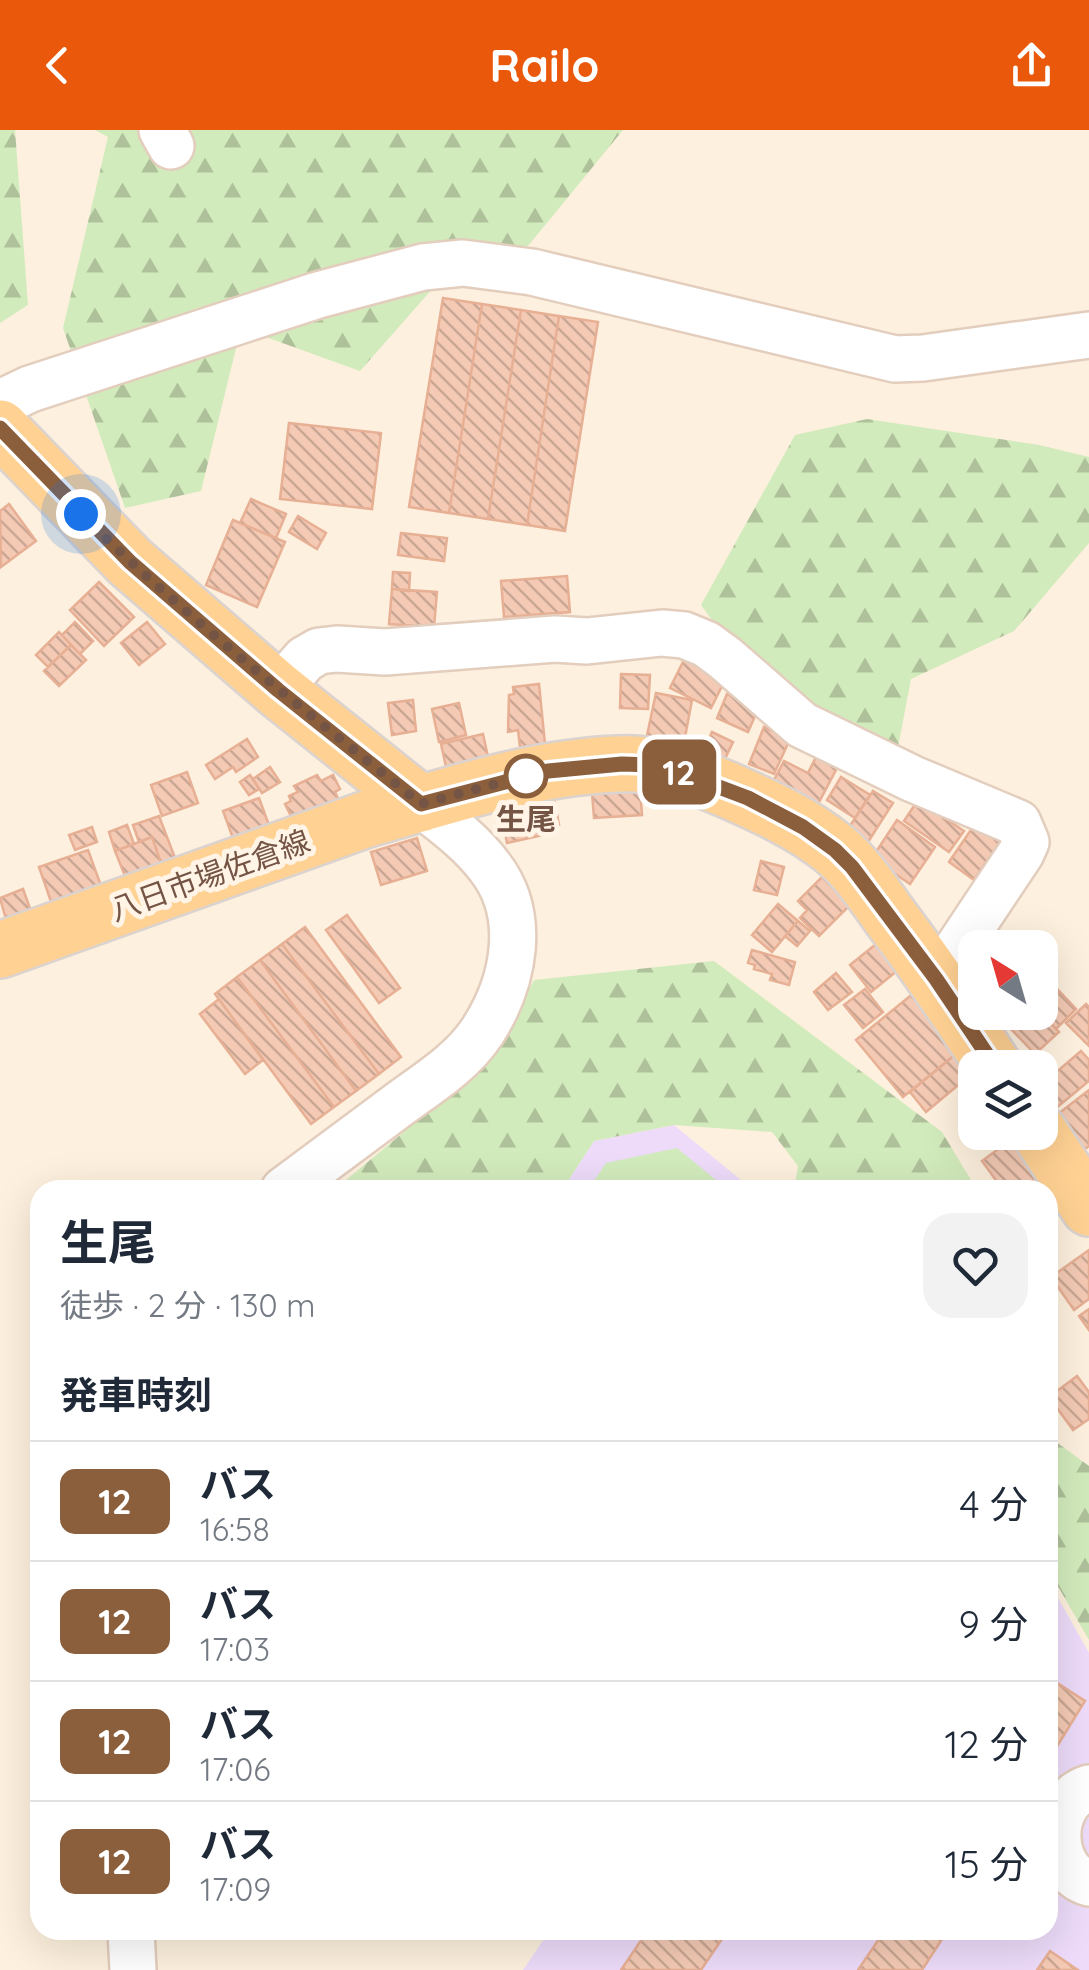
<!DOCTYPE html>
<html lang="ja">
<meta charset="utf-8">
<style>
:root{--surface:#fff;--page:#f2f2f3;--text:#1f2937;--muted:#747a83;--line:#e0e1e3;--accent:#ea580c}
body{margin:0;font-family:Quicksand,"Noto Sans JP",sans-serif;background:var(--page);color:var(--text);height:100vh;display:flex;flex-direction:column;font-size:38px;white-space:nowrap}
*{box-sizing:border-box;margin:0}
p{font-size:32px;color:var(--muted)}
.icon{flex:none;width:55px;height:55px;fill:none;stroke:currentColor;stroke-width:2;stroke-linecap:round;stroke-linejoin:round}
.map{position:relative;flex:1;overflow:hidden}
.side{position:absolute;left:30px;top:1050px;width:1028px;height:760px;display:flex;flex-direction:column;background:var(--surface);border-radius:30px;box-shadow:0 10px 40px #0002}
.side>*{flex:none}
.badge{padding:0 20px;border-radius:15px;font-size:35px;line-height:65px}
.needle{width:65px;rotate:323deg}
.fabs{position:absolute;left:958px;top:800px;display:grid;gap:20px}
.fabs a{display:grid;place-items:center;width:100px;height:100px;border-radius:20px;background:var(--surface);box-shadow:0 10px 40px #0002;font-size:50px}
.you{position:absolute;width:50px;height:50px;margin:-25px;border:8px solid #fff;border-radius:50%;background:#1a73e8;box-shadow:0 0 0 15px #1a73e833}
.map>.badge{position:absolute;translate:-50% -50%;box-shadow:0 0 0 5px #fff}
h2{padding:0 30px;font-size:38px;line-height:90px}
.round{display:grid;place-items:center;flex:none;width:105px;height:105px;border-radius:30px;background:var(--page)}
.headline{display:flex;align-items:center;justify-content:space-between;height:170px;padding:0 30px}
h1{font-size:48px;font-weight:700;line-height:75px}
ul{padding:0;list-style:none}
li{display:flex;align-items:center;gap:30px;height:120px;padding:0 30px;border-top:2px solid var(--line)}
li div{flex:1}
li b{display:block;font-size:38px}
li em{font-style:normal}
li .badge{min-width:110px;font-weight:700;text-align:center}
header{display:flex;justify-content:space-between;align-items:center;height:130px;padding:0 30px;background:var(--accent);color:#fff;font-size:45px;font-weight:700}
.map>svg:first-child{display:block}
.education{fill:#eddbf9}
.grass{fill:#d2ebbc}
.forest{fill:url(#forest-firs)}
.building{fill:url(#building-back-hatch);stroke:#e7af94;stroke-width:2.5}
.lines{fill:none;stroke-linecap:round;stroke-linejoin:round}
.minor-casing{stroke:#e3cdbd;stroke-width:50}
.major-casing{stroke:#dbd3cf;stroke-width:60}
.minor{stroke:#fff;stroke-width:45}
.major{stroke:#ffd193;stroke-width:55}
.line-casing{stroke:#fff;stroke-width:22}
.line{stroke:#8b5e3c;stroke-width:15}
.walk{stroke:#745445;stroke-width:10;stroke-dasharray:0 18}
.stop-dot{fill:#fff;stroke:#8b5e3c;stroke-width:5}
.labels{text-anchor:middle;stroke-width:10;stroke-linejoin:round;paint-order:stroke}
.stop-label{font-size:30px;font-weight:bold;fill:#745445;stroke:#fff4e5}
.street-label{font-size:30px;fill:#745445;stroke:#fff4e5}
</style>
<header><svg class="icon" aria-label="back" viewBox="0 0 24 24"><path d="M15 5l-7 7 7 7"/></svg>Railo<svg class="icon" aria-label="share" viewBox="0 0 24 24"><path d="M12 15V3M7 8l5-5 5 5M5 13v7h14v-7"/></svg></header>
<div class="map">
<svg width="1089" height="1840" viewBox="0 0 1089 1840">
<defs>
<pattern id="forest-firs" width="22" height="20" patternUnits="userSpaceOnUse" patternTransform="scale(2.5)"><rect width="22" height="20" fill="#d2ebbc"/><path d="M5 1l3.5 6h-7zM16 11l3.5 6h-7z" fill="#afc19b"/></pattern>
<pattern id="building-back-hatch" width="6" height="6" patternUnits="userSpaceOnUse" patternTransform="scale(2.5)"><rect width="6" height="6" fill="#f4cab4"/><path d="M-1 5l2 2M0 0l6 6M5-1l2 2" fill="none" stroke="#caa794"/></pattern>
</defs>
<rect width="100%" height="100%" fill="#fdf0de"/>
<path class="education" d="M674,995L753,1060H562L594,1011Z
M1048,1450L1089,1523V1840H523L550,1800H1048Z"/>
<path class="grass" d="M677,1018L728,1060H588L606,1033Z"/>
<path class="forest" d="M0,0H15L28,175L0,193Z
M95,0H623L528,116H470L360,241L241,198L201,361L125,378L63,198L108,7Z
M867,289L1039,315L1089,327V413L1014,501L911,549L895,633L762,559L701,475L795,305Z
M714,831L942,1002L977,1060H794L798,1036L772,1002L674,995L594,1011L562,1060H334L494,927L534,850Z
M1048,1306L1089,1336V1510L1048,1439Z"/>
<path class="building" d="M443,168L482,174L449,383L409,377Z
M482,174L521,180L488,389L449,383Z
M521,180L559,186L527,395L488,389Z
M559,186L598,192L565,401L527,395Z
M289,293L381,303L372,379L280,369Z
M251,369L286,384L276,408L240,393Z
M9,374L36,411L1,437L0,381Z
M298,386L326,403L317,419L289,402Z
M233,390L285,412L257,477L206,455Z
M401,403L447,408L444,431L398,425Z
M393,442L410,443L409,461L392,459Z
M567,446L570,482L504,487L501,451Z
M99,452L134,487L104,516L70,480Z
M392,459L437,462L434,497L389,494Z
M75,492L93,511L80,524L62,505Z
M147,492L165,514L139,535L121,513Z
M59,502L71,515L48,537L36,525Z
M71,515L86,530L59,556L44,541Z
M684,530L725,550L711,578L670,558Z
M621,544L650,545L648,579L620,578Z
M539,554L545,614L520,617L518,600L508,602L509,565L514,564L513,557Z
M656,563L692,570L682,623L645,615Z
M727,564L759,577L748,602L717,588Z
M413,570L416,601L392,605L388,573Z
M459,573L466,605L439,612L432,579Z
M764,597L790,609L774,644L749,634Z
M712,602L733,612L722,635L702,625Z
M483,604L490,636L448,646L441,614Z
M247,609L258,627L236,642L233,637L215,649L206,635Z
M816,627L837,638L817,676L772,654L784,631L808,643Z
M270,637L280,652L262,663L253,649Z
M187,642L198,673L162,686L151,655Z
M250,645L259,659L249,665L240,652Z
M317,645L321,651L333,645L340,659L335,662L340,673L295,694L285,674L291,671L289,666L298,662L294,656Z
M639,646L642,685L594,688L591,650Z
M841,647L870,665L855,688L827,670Z
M873,661L893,673L868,712L848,699Z
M539,662L547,704L534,707L525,664Z
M553,662L559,695L546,698L539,664Z
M525,664L534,707L507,713L499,670Z
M259,668L270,698L234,711L223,681Z
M918,670L964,701L949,722L904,691Z
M159,686L175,728L161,733L152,707L139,712L133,695Z
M897,690L935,717L910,754L872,728Z
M975,694L1000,712L974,750L949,732Z
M127,695L134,714L115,721L109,702Z
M92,697L97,712L75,720L69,705Z
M152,707L161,733L125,746L115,721Z
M417,708L427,741L381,755L371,722Z
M88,720L104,764L55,783L39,737Z
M761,731L784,737L777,765L754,760Z
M824,745L852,773L819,806L800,788L807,780L798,771Z
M23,759L37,798L11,807L0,768Z
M778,774L798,791L772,822L752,805Z
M347,785L400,858L379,873L326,800Z
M798,791L810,801L797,816L785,806Z
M305,797L401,927L379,944L282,814Z
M881,810L903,836L871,862L850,835Z
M282,814L379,944L356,961L260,830Z
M752,820L795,832L789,855L770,850L772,844L754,839L755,835L748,833Z
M260,830L356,961L334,977L237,847Z
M836,843L852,862L828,880L814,862Z
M237,847L334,977L311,994L215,864Z
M1048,849L1076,879L1056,899L1040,882V856Z
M865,859L883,882L863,898L844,875Z
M915,862L962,919L903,967L856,910Z
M219,869L263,930L245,944L200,884Z
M1086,874L1089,877V916L1066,893Z
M1022,882H1040L1059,902L1035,924L1008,896Z
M962,919L975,941L926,982L910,962Z
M1081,921L1089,930V951L1055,979L1040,961V956Z
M1089,960V1016L1085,1019L1058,984Z
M1016,1006L1043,1043L1020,1060H1003L982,1031Z
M1089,1120V1169L1074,1180L1051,1147Z
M1089,1179V1200L1079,1186Z
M1077,1246L1089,1262V1289L1073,1300L1049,1267Z
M1048,1547L1085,1571L1048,1631Z
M648,1800H728L701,1840H621Z
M885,1800H948L922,1840H858Z
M1050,1821L1078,1840H1037Z"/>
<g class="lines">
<defs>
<path id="minor" d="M162,0L171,16
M0,273L30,259L318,165L423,137L463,133L532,142L895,229L923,228L1089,205
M278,560L305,529L319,521L337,519L385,522L555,509L587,511L662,503L684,505L706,514L725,528L802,595L913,649L1018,693L1026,712L1021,723L937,849
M284,1060C323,1031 362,1002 401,973C430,952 462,932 482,902C514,853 528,785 489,736C470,711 445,693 421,674
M1089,1658C1047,1671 1048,1741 1089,1753
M131,1800L133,1840"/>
<path id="major" d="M0,298L130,432L278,560L421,674
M0,820L367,689C449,666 532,637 618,634C656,632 693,645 728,660C764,676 802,693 833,718C857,737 874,765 891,788C928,837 962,887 995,938
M1039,1002L1089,1078"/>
</defs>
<use href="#minor" class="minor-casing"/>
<use href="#major" class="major-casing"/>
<use href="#minor" class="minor"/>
<use href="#major" class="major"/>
</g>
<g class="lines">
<defs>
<path id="line" d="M0,298L130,432L278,560L421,674L548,641L622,634L652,635L679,642L748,668L803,697L835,720L852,737L936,849L996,938"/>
</defs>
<use href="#line" class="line-casing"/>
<use href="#line" class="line"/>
<path class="walk" d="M81,384C187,489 305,580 421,674L526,646"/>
</g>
<circle class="stop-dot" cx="526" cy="646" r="20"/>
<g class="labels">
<g class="stop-label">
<text x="526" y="700">生尾</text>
</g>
<g class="street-label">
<text transform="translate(210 746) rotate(-20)" y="10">八日市場佐倉線</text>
</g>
</g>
</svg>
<div class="fabs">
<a><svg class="needle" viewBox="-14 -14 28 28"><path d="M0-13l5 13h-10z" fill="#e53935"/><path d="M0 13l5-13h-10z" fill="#747a83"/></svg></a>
<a><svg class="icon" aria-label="layers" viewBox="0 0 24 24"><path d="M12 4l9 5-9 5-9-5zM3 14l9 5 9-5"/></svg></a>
</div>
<div class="you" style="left:81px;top:384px"></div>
<b class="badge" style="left:679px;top:642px;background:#8b5e3c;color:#fff">12</b>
<section class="side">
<div class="headline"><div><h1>生尾</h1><p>徒歩 · 2 分 · 130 m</p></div><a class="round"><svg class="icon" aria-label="heart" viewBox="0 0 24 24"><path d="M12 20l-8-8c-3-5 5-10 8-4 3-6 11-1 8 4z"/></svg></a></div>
<h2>発車時刻</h2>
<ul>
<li><span class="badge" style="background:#8b5e3c;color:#fff">12</span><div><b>バス</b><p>16:58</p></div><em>4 分</em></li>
<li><span class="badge" style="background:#8b5e3c;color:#fff">12</span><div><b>バス</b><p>17:03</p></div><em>9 分</em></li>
<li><span class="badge" style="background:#8b5e3c;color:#fff">12</span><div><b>バス</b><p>17:06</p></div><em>12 分</em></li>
<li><span class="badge" style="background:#8b5e3c;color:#fff">12</span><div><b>バス</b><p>17:09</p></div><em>15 分</em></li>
</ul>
</section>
</div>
